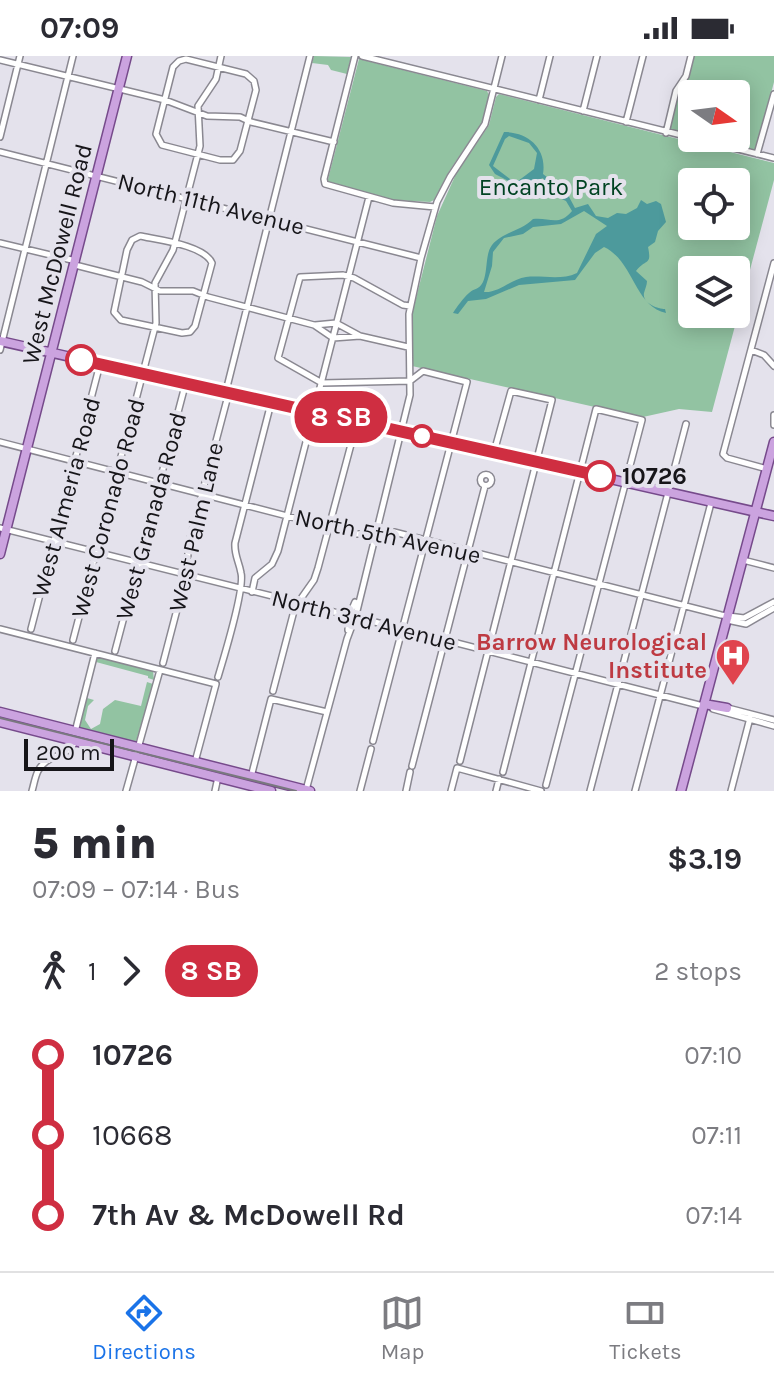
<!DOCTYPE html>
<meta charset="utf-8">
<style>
:root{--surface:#fff;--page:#f2f2f3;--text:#2b2b33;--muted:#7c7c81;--line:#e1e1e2;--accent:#1a73e8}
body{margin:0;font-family:Karla,sans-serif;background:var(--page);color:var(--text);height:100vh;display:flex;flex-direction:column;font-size:30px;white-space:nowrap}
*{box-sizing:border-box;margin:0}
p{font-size:26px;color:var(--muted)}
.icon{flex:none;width:44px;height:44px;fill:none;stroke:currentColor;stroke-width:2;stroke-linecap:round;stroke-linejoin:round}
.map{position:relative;height:735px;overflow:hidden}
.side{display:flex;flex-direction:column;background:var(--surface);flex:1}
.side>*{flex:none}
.badge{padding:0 16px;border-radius:26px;font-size:28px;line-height:52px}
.needle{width:52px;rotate:104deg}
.buttons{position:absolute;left:678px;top:24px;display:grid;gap:16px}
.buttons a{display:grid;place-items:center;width:72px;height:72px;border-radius:8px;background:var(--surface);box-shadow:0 4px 20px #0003;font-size:40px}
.scale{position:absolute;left:24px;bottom:20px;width:90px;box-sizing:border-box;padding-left:8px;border:4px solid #161519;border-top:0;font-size:22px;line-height:28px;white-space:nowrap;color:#161519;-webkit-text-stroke:6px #e4e2ec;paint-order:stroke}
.map>.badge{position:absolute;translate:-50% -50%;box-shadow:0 0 0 4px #fff}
.legs{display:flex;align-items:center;gap:12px;height:88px;padding:0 32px;font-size:26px}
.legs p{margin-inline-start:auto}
.headline{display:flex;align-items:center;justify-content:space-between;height:136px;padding:0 32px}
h1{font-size:44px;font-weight:800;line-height:60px}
ul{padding:0 32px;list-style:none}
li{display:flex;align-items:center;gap:28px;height:80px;font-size:30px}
li i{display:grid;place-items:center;width:12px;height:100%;margin:0 10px;background:currentColor}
li i::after{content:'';width:20px;height:20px;margin:-10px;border:6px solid;border-radius:50%;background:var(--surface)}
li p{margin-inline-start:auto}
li:first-child i{background:linear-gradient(#0000 50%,currentColor 0)}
li:last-child i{background:linear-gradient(currentColor 50%,#0000 0)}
.status{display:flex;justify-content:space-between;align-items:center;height:56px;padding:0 40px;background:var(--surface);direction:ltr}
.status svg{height:22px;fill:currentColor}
.dock{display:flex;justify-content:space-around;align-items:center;height:112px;border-top:2px solid var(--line);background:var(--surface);font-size:22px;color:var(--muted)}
.dock a{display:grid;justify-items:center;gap:4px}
.dock .on{color:var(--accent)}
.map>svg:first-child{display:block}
.green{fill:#92c3a2;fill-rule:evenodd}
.water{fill:#4d9a9c;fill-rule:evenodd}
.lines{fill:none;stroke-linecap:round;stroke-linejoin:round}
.minor-casing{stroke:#8a8891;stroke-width:8}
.major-casing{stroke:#764a8b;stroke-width:11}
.minor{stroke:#fff;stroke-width:5}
.major{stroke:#cba3df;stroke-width:8}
.tram{stroke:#7a787f;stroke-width:2}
.line-1-casing{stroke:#fff;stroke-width:18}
.line-1{stroke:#cf2e41;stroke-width:12}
.stop-1-dot{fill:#fff;stroke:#cf2e41;stroke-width:4}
.labels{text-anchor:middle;stroke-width:8;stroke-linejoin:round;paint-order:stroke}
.park-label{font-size:24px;fill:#004322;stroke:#e4e2ec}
.street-label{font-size:24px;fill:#161519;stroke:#e4e2ec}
.stop-label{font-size:24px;font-weight:bold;fill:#161519;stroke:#e4e2ec;text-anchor:start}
.health-label{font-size:24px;font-weight:bold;fill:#be3a42;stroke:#e4e2ec;text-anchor:end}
</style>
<div class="status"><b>07:09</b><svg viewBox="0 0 49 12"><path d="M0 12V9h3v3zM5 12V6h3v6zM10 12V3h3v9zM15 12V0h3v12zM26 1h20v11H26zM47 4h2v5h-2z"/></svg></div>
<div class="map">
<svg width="774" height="735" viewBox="0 0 774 735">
<rect width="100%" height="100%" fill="#e4e2ec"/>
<path class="green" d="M314,0L351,1L347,18L331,14L328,9L312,7Z
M694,0H774V26L756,95L705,82H736V38H692V79L669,73L680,35L689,20Z
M359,3L487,35L489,39L483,65L450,114L434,144L430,146L393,144L327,127Z
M499,38L774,107V124L712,356L679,353L643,361L635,360L412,310L413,254L437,160L456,118L489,69L496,41ZM692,126H736V170H692ZM692,214H736V258H692Z
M96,601L153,615L154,624L148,622V620L96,606L93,608Z
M147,626L153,628L135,689L77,675L87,642L94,644L88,650L85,664L91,673L100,668L103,653L115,644L141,650Z"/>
<path class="water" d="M504,76C529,76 547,93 543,118L567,137L575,152L588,148L596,160L608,162L617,157L626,158L637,152L641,144L647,148L656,145L661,148L666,166L658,175L655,186L648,191C652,210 646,202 636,215L647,225C647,229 645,233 644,237C642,247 658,253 665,253L666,257C634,250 634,205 604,191L595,197L575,224L519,229L486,243L468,245L458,258L453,257C457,251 463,242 469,237C474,232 479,234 483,226C488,215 485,198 492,189C503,176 521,175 533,163C549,161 559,171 572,155L566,145L551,138L543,122L520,131L495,118L489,109ZM509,80L529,87L537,97L534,113L518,125L510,123L493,110L505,83ZM584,155L607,170L596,178L577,217C560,225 543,219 526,221C511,223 499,237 484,236L492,210L493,196L504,182L523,178L533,171L561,168Z"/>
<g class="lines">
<defs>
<path id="minor" d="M355,0L324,123L325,128L393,147L435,151
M362,0L774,102
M186,3L246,18L254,25L256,34L240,95L233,104H220L162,89L156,78L173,11L179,5Z
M0,4L165,44L207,60L240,61L251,66L334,86
M539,44L550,0
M583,55L597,0
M626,66L643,0
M666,77L676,35L686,20L691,0
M0,81L20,0
M0,96L421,202
M757,98L774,38
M140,180C159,184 204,189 212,207L195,270L190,276L182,277L121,264L114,256L127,194L132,184Z
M0,187L76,205
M75,209L142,226L160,235H193L208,241L314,269L333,282L360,280
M315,269L336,267L360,280L408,291
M0,294L73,0
M751,294L764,299L774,310
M410,325L322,327L278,302L300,221L343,219L354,222L403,249L410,250
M226,335L310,0
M774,359V369
M0,386L357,478L394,476L721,559L744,562L774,546
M767,413L727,402L723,398L774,207
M480.5 424a5.5 5.5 0 1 1 11 0a5.5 5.5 0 1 1-11 0Z
M0,472L324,553L341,558L352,565L363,563L703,650
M743,504L774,512
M252,536L255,522L272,508L278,495L369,141
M727,564L746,568L774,552
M0,573L216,628L195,706
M31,573L100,308
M348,574L349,560L355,546
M73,584L156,267L155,227L173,194L200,90L198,50L216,23L221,0
M115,595L186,326
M163,607L186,519L189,487L229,336
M218,621C224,601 245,533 241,517C239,505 234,499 235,487L271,347
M273,635L295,551L314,524L318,512L357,366
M728,652L774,664
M713,653L774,670
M75,676L95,597
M373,685L467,326L423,315L410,325
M460,705L552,344L511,335L494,396
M412,710L485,430
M503,716L596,353L642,364L546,729
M251,721L271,643L327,656
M306,734L347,583L356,559L410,339L409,258L421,202L437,146L450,121L485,68L502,0
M32,735C34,728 35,721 38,715C46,698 67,702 75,686
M126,735L160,614
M215,735L218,721
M360,735L371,693
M406,735L410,716
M451,735L457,712L541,735
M496,735L499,723
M590,735L686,368
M635,735L711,447
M731,735L750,662"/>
<path id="major" d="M0,285L774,460
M0,498L127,0
M704,648L727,652
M0,656L310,735
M0,666L271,735
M681,735L774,386"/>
</defs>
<use href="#minor" class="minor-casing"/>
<use href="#major" class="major-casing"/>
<use href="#minor" class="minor"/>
<use href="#major" class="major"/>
<path class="tram" d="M0,662L296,735"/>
</g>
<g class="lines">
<defs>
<path id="line-1" d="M81,304L600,420"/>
</defs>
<use href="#line-1" class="line-1-casing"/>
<use href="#line-1" class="line-1"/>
</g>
<defs>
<symbol id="hospital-pin" viewBox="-11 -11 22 30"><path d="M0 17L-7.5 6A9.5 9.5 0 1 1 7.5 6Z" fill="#e0444e" stroke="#e4e2ec"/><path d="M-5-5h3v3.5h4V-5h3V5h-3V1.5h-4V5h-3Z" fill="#fff"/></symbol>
</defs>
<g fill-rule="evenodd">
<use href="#hospital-pin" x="713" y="580" width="40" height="54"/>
</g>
<g class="stop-1-dot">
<circle cx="81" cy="304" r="14"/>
<circle cx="422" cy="380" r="10"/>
<circle cx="600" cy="420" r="14"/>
</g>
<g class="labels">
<g class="park-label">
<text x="551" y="139">Encanto Park</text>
</g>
<g class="street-label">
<text transform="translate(211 148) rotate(14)" y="8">North 11th Avenue</text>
<text transform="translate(57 198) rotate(-76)" y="8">West McDowell Road</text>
<text transform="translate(66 441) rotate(-75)" y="8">West Almeria Road</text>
<text transform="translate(108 452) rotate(-75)" y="8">West Coronado Road</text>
<text transform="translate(151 460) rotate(-75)" y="8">West Granada Road</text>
<text transform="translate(196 471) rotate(-77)" y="8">West Palm Lane</text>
<text transform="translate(388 480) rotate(12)" y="8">North 5th Avenue</text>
<text transform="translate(364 564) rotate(14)" y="8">North 3rd Avenue</text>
</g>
<g class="stop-label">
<text x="622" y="428">10726</text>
</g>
<g class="health-label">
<text x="707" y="594">Barrow Neurological<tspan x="707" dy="28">Institute</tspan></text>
</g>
</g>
</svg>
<div class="buttons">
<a><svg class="needle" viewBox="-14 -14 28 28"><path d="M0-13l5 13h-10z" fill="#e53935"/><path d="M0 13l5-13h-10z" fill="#7c7c81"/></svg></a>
<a><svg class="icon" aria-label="locate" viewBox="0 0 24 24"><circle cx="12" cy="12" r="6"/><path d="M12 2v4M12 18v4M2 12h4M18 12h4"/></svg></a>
<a><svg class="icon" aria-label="layers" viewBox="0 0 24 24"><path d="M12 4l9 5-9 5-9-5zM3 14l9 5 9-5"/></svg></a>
</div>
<div class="scale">200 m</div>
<b class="badge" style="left:341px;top:361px;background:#cf2e41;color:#fff">8 SB</b>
</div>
<section class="side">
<div class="headline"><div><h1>5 min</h1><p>07:09 – 07:14 · Bus</p></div><b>$3.19</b></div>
<div class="legs"><svg class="icon" aria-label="walk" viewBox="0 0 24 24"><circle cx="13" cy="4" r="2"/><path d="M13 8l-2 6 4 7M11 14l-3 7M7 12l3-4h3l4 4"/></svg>1<svg class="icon" aria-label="forward" viewBox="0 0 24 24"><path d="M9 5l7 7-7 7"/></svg><b class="badge" style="background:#cf2e41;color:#fff">8 SB</b><p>2 stops</p></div>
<ul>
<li><i style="color:#cf2e41"></i><b>10726</b><p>07:10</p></li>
<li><i style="color:#cf2e41"></i><span>10668</span><p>07:11</p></li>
<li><i style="color:#cf2e41"></i><b>7th Av &amp; McDowell Rd</b><p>07:14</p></li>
</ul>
</section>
<nav class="dock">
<a class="on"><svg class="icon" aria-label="directions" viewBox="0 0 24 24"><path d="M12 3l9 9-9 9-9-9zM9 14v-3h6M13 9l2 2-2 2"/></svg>Directions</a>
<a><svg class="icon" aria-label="map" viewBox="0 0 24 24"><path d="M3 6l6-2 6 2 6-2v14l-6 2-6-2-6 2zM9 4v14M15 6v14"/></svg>Map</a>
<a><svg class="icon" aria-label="tickets" viewBox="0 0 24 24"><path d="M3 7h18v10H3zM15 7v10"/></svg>Tickets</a>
</nav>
